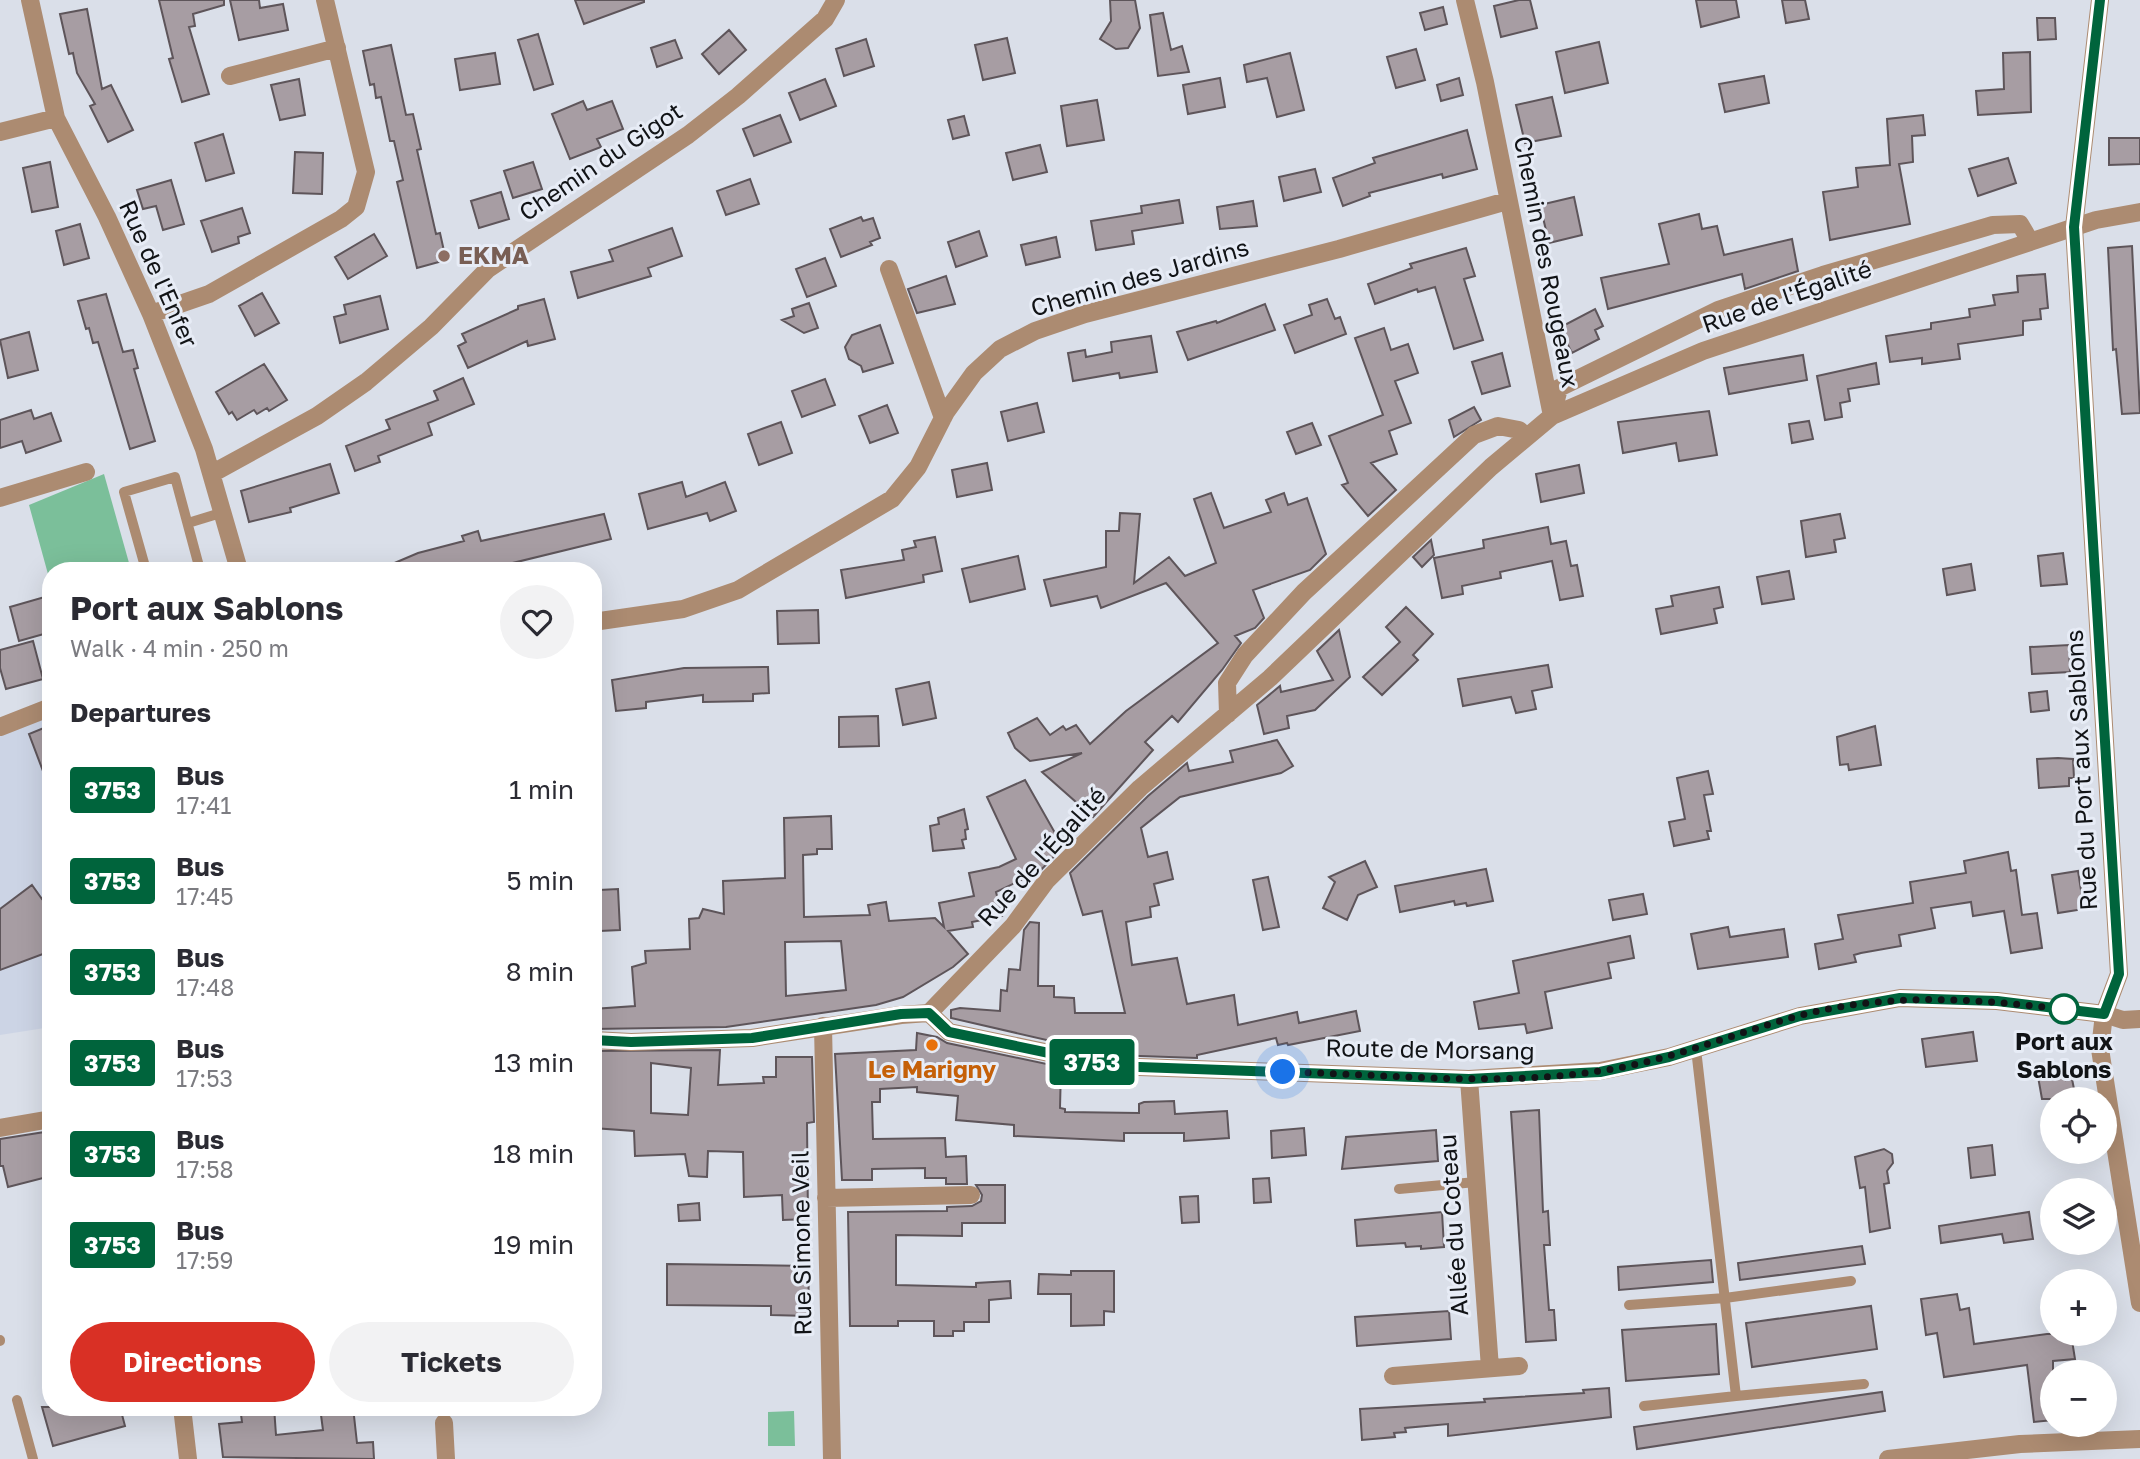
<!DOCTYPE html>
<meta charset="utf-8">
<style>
:root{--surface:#fff;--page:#f2f2f3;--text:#2b2b33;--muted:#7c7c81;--accent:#d93025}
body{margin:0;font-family:"Golos Text",sans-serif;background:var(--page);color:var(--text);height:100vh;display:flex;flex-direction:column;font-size:26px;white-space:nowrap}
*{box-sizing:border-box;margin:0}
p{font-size:23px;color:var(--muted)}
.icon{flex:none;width:38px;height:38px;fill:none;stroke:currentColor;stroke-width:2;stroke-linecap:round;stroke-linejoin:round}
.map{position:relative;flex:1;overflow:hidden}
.sheet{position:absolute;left:42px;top:562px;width:560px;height:854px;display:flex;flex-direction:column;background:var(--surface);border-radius:28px;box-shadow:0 7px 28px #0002}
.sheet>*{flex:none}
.badge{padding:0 14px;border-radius:5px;font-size:24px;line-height:46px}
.controls{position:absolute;left:2040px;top:1087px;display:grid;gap:14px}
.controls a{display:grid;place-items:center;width:77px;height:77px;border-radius:50%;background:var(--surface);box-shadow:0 7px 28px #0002;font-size:35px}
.you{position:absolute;width:35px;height:35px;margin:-18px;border:5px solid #fff;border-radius:50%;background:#1a73e8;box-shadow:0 0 0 10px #1a73e833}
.map>.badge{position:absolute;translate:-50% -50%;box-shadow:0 0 0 4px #fff}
h2{padding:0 28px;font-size:26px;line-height:63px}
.round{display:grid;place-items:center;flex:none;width:74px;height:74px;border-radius:37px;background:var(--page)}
.head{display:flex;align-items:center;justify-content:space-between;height:119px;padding:0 28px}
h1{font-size:33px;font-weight:700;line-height:52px}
.cta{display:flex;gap:14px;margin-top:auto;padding:14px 28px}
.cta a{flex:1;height:80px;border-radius:42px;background:var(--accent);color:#fff;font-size:28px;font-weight:700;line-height:80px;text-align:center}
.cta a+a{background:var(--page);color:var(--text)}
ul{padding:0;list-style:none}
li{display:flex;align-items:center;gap:21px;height:91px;padding:0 28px}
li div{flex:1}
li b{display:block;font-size:26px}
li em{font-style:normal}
li .badge{min-width:77px;font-weight:700;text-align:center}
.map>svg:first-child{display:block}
.built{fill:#ccd4e5}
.green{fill:#7bbf9a}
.building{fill:#a79da3;stroke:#5e555a;stroke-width:2;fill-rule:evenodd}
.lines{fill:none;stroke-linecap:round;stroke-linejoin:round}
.path{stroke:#82858c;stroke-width:3.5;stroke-dasharray:3.5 5;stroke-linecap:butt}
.service{stroke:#ac8b71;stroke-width:10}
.minor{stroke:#ac8b71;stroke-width:18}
.tertiary{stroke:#ac8b71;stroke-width:18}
.line-casing{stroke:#fff;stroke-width:16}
.line{stroke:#00643c;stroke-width:10}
.walk{stroke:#111316;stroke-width:7;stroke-dasharray:0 12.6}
.education-dot{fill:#8d6e63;stroke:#e7ecf6;stroke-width:2.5}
.stop-dot{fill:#fff;stroke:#00643c;stroke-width:3.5}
.food-dot{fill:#e8710a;stroke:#e7ecf6;stroke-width:2.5}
.labels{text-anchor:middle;stroke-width:6;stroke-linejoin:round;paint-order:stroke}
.street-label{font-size:24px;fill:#111316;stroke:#e7ecf6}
.education-label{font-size:24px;font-weight:bold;fill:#785e54;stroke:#e7ecf6;text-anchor:start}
.stop-label{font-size:24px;font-weight:bold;fill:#111316;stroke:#e7ecf6}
.food-label{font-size:24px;font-weight:bold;fill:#c56008;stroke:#e7ecf6}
</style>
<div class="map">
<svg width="2140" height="1459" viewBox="0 0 2140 1459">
<rect width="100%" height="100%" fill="#dadfe9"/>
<path class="built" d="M51,712V1027L0,1035V731Z"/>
<path class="green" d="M104,474L131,570H51V585L29,505Z
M794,1411L795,1446H768V1412Z"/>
<path class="building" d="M159,0H224V5L193,14L195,26L189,27L209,94L182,102L169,59L173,58Z
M230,0H259L260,8L283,4L288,30L239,40Z
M575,0H644V2L584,24Z
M1110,0H1135L1140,28L1128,48L1116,49L1100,39L1111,21Z
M1519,0H1530L1537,28L1501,37L1494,6Z
M1696,0H1736L1739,17L1701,27Z
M1782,0H1805L1809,19L1786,23Z
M1443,7L1447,24L1425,30L1420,13Z
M87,9L102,89L111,85L133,130L108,142L90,106L95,104L77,73L73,53L69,54L60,14Z
M1163,13L1171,50L1182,46L1189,72L1158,76L1150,15Z
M2037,18H2055L2056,39L2038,40Z
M729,30L746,50L719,74L702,54Z
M538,34L553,84L534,90L518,40Z
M1007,38L1015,73L983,80L975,45Z
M866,39L874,66L844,76L836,49Z
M675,40L682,58L657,67L651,48Z
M1599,42L1608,83L1565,93L1556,52Z
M391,45L406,115L413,114L421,149L417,150L436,234L440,233L446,260L417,268L397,182L403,180L394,141H390L381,97L376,98L374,84L370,85L363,51Z
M1416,49L1425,80L1396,88L1387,57Z
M2030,52L2031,112L1978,115L1976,91L2004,89L2003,53Z
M495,53L500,84L460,90L455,59Z
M1290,53L1304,110L1277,117L1267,78L1247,82L1244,65Z
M1764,76L1769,103L1725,112L1719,84Z
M1220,78L1225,107L1188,114L1183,85Z
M1459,78L1463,95L1441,101L1437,85Z
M299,79L305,115L280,120L271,85Z
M825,79L836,106L800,120L789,93Z
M1552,97L1561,136L1525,143L1516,105Z
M1097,100L1104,140L1067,146L1061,106Z
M583,101L587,110L612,101L623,129L597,139L601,147L570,159L552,114Z
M780,115L791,142L754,156L743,129Z
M1923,115L1925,135L1912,136L1913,162L1899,164L1910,224L1830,240L1823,192L1858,187L1856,168L1890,165L1887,119Z
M964,116L969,135L953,139L948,120Z
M1467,130L1477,169L1443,178L1442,174L1369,193L1370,196L1343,206L1333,178L1375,163L1373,158Z
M223,134L234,173L206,181L195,143Z
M2109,138H2140V164L2109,165Z
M1040,145L1047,172L1013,180L1006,153Z
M295,152L323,153L322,194L293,193Z
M2008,158L2016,183L1978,196L1969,169Z
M50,162L58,207L32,212L23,168Z
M533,162L542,189L513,198L504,171Z
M1315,169L1321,192L1284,201L1279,177Z
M750,179L759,204L726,215L717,191Z
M171,180L184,224L163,230L156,206L143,209L137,190Z
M501,192L509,219L479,228L471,201Z
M1574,197L1582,235L1549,243L1540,205Z
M1179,200L1183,223L1132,231L1134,244L1096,250L1091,221L1142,213L1141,206Z
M1253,201L1257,226L1220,229L1217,207Z
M242,208L250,233L238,237L239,243L212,252L201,221Z
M1699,214L1702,229L1717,226L1724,255L1792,239L1798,271L1745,289L1742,274L1608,309L1601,278L1669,264L1659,224Z
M861,217L863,221L873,218L880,238L870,242L872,245L841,257L830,229Z
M80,224L89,258L64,265L56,231Z
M672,228L682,256L648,268L651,276L578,298L571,272L613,261L609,250Z
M979,231L987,256L956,267L948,242Z
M374,234L387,256L348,279L335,257Z
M1056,237L1060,257L1026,265L1021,245Z
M2132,246L2140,413L2122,414L2116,349L2113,350L2108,248Z
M1466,248L1475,276L1464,279L1483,340L1454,349L1435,287L1418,292L1417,289L1375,304L1368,284L1412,268L1410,264Z
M825,258L836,286L807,297L796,269Z
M2045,274L2048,308L2040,309L2041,319L2023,321V335L1958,344L1960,359L1922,364V358L1890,362L1886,336L1931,329V323L1970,317L1969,309L1995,305L1993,295L2018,292L2017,276Z
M946,276L955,304L917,313L908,289Z
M262,293L279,323L255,336L239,306Z
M106,294L123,352L133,350L138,368L134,369L155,441L130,449L98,342L93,343L89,328L86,329L78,301Z
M380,296L388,329L340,343L334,317L346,314L344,305Z
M544,299L555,339L528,346L527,341L468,368L458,346L466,342L462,334L518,309V306Z
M1327,299L1335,319L1340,317L1346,334L1295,353L1284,325L1312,315L1309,305Z
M809,303L818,328L804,333L782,320L794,316L792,309Z
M1265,304L1275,330L1188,360L1177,332L1216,321L1217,323Z
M1595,309L1603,326L1595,330L1599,339L1572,353L1559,328Z
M880,325L893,363L863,372L861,366L849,359L845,347L852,335Z
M1384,328L1391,350L1408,344L1418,373L1395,381L1411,423L1389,431L1397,454L1371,463L1396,490L1368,516L1342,485L1348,483L1329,436L1383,415L1355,338Z
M29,332L38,370L8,378L0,340Z
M1151,336L1157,372L1120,378L1119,373L1073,381L1068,353L1085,350L1086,357L1112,352L1111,342Z
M1502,353L1510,386L1482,394L1472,362Z
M1803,355L1807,380L1729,394L1724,368Z
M1876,363L1879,384L1848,389L1850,401L1840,403L1842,417L1825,420L1817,376Z
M264,364L287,400L269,411L267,408L257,414L254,410L237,420L232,412L229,414L216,392Z
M463,378L474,404L428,423L432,435L378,456L380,462L355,471L346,446L390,429L386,420L438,400L434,391Z
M825,379L835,405L802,417L792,391Z
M1037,403L1044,432L1008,441L1001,412Z
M887,405L898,433L870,443L859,416Z
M1474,407L1481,420L1454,437L1449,420Z
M31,410L34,419L51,413L61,441L26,453L22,441L0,448V420Z
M1709,411L1717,455L1679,461L1676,443L1623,453L1618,422Z
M1809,421L1813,439L1792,443L1789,424Z
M781,422L792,453L759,465L748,434Z
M1312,423L1321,445L1296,454L1287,432Z
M987,463L992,490L957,497L952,470Z
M330,464L339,493L290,508L291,512L249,522L241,491Z
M1579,465L1584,493L1541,502L1536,474Z
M682,482L686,497L725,482L736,511L710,521L707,513L648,529L639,494Z
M1211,493L1224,528L1271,512L1266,500L1284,493L1288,505L1307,498L1326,554L1310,570L1253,590L1264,618L1255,628L1235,636L1241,643L1222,670L1178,722L1172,716L1145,742L1153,750L1093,817L1042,772L1082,753L1030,761L1015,748L1008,733L1037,718L1050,735L1063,726L1066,730L1076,725L1090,744L1126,711L1218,643L1166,583L1101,608L1097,596L1051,606L1044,580L1106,567V531H1119L1120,513L1140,514L1134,583L1169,557L1185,576L1216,563L1194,499Z
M604,514L611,539L484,570H378L418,553L464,541L462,536L478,531L481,541Z
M1840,514L1845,538L1834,540L1836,552L1806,557L1801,521Z
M1548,527L1551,544L1566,541L1571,566L1577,565L1583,596L1560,600L1552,561L1500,572L1501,578L1462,586L1463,594L1442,598L1434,558L1484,548L1483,540Z
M935,537L942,571L923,575L924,582L846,598L841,570L904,560L902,550L916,547L914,541Z
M1431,540L1434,555L1422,567L1413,557Z
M2063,553L2067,584L2041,586L2038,556Z
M1018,556L1025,589L970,602L962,569Z
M1971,564L1975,590L1947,595L1943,569Z
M1789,571L1794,599L1762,604L1757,577Z
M1719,587L1723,607L1714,609L1717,623L1661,634L1656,609L1673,606L1671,596Z
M48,596L51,632L19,641L10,607Z
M1406,607L1433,634L1413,655L1418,660L1382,695L1363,677L1400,642L1386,627Z
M818,610L819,643L778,644L777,611Z
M1339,630L1350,677L1315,710L1287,716L1289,728L1264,734L1257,705L1280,686L1281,692L1333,680L1317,651Z
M33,641L43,679L6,689L0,668V650Z
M2069,645L2070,672L2032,674L2030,647Z
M1548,665L1552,687L1532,691L1536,709L1516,713L1511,697L1463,706L1458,679Z
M768,667L769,693L753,694V701L703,702V695L646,702V708L616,711L612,680L684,668Z
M929,682L936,718L903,725L896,689Z
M2047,691L2049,710L2031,712L2029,693Z
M878,716L879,746L839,747V717Z
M51,725V787H49L29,734Z
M1875,726L1881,765L1849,770L1848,764L1840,765L1837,737Z
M1277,740L1293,766L1281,773L1180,797L1141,828L1148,857L1167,852L1173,879L1154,884L1159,905L1150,907L1151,917L1126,922L1132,965L1177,958L1187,1004L1234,995L1238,1025L1297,1012L1299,1023L1356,1011L1360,1031L1288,1045L1287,1043L1278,1045L1276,1038L1197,1055V1058L1112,1055L951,1018V1010L960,1008L1000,1011L1001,990L1007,991L1009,969L1020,970L1024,930L1030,922L1039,923L1038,986H1054V997L1074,998L1075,1013H1125L1102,911L1083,915L1070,873L1148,796L1187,763L1189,771L1233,762L1230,751Z
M2058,758L2073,759L2074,778H2069V786L2039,788L2037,759Z
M1708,771L1713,794L1704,795L1711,831H1707L1709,839L1674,846L1669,822L1685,819L1677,778Z
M1025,780L1063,847L1040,871L996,892L1002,916L972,922L973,927L948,931L968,954L953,967L903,997L876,1005L726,1027L593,1029V1009L635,1006L632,967L646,963L645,951L690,949L689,919L699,918L703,909L724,914L723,881L785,878L784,818L831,816L832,849H817V854L803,855L804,917L870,915L868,905L886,902L889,921L935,918L944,927L939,903L974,896L969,873L999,867L1016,859L987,797ZM841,941L846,990L786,996L785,942Z
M964,809L968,829L965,830L966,839L962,840L964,848L933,851L930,826L939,824L938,818Z
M2008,852L2011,871L2016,870L2022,915L2037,913L2042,948L2011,953L2004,911L1973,916L1971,902L1931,908L1935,928L1899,935L1901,946L1861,953L1854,955L1856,962L1819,969L1815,944L1843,939L1838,915L1913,903L1910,882L1966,873L1964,861Z
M1365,861L1377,887L1358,895L1347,920L1323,908L1335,882L1329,877Z
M1486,869L1493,901L1467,906L1466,903L1455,905L1454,901L1400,912L1395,886Z
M2078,871L2084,909L2058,913L2052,875Z
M1268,877L1279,927L1263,930L1253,880Z
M32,885L42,899L51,896V951L0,970V909Z
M618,889L620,930L600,931L599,890Z
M1643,894L1647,914L1613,920L1609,900Z
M1728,927L1730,937L1784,929L1788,957L1698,969L1691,934Z
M1630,936L1634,958L1608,963L1611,978L1545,992L1552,1028L1527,1033L1525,1024L1479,1029L1474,1002L1519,993L1513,961Z
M1973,1032L1977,1061L1926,1067L1922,1039Z
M917,1033L937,1037L947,1043L1061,1067L1060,1108L1065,1109V1112L1139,1113V1104L1144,1102L1174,1101L1175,1114L1227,1111L1229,1138L1184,1141V1133H1124V1141L1014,1136V1125L956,1120L958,1096L917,1092V1087L880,1089V1102H872L873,1139L945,1138L946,1157L966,1156L967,1184H946V1178H925V1168L872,1169V1180H842L835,1054L916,1050Z
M720,1050L718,1085L764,1083L763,1077H776V1057H812L814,1122L807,1123L808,1219L783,1220L782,1195L744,1197L743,1152L708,1151L707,1177L689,1176L685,1154L635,1156L634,1131L593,1128V1051ZM651,1063L691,1068L688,1115L651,1113Z
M2063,1066L2066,1080L2072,1079L2076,1099H2042L2037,1071Z
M1539,1110L1543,1212L1548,1211L1550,1245H1544L1549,1310H1554L1556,1340L1526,1342L1511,1112Z
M1304,1128L1306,1155L1272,1158L1271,1131Z
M1436,1130L1438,1161L1342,1169L1346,1137Z
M51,1131V1176L8,1187L3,1166H0V1139Z
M1992,1145L1995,1175L1971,1178L1968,1148Z
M1884,1149L1892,1154L1893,1163L1887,1171L1889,1183L1884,1184L1890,1228L1870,1232L1865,1187L1860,1188L1855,1157Z
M1269,1178L1271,1202L1254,1203L1253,1179Z
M976,1185H1005V1223H962V1236L896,1235V1285L976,1287V1283L1010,1281L1011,1298L989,1300V1322H964V1331H953V1336H934V1321H898V1326H850L848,1212L947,1211V1207L972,1206L981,1201L982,1195Z
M1198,1196L1199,1222L1182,1223L1180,1197Z
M699,1203L700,1220L679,1221L678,1205Z
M1442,1212L1444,1247L1421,1249V1246L1406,1247L1405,1243L1357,1246L1355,1220Z
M2029,1212L2033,1239L2004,1243L2002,1234L1941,1243L1939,1226Z
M1862,1246L1865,1264L1740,1280L1738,1263Z
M1711,1260L1713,1282L1619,1290L1618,1267Z
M667,1264L809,1266L808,1316L771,1315V1306L667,1305Z
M1071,1271H1114V1312L1104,1311V1325L1071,1326V1294H1038L1039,1274L1071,1275Z
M1957,1294L1960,1310L1969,1308L1974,1344L2047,1334H2071L2075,1359L2053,1361V1420L2034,1422L2027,1365L1944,1377L1937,1333L1926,1335L1921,1299Z
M1871,1306L1877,1349L1752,1367L1746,1323Z
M1449,1311L1451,1339L1357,1346L1355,1317Z
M1716,1324L1719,1374L1626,1381L1622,1330Z
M1609,1388L1611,1417L1448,1436V1424L1405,1428L1406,1432L1394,1433L1395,1437L1362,1440L1360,1409L1485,1402L1484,1399L1584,1393L1583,1390Z
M1882,1392L1885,1411L1637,1449L1634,1427Z
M42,1407H120L125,1426L53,1446Z
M240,1407H274L276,1435L323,1430L321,1415L337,1413L336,1407H353L357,1443L373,1442L374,1459L223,1457L219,1424L242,1422Z"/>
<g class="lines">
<path class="path" d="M45,1029L51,1028"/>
<path class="service" d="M188,523L224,512
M146,570L124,492L175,477L200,570
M1399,1189L1476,1182
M1629,1305L1725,1298L1851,1281
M0,1340V1341
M1736,1396L1864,1384
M17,1400L33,1459
M1644,1406L1736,1396L1696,1049"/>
<path class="minor" d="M30,0L56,118L107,217L151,314L204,449L239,570
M1465,0L1485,82L1551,411
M230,76L337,48
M0,132L56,118
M889,269L943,418
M151,314L209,294L341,219L356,207L366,172L325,0
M1552,416L1559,388L1718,310L1823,275L1993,225L2020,224L2030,241
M213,473L317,416L366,382L431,327L488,269L688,135L738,96L825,19L836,0
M0,498L86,472
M593,622L683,609L738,590L892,499L918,467L946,412L974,373L1000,349L1035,331L1085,314L1339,249L1507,201
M1228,714L1227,683L1245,655L1304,592L1378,524L1474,435L1498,426L1519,430L1527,437
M0,727L51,707
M929,1013L1013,926L1047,880L1140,788L1270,678L1491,467L1552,416L1703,351L2096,220L2140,212
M2104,1014L2100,1049L2140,1303
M823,1026L832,1459
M1469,1079L1490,1368
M826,1198L971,1195
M1393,1376L1519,1366
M182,1407L188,1459
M444,1423L446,1459
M1888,1459L2020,1444L2140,1439"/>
<path class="tertiary" d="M2100,0L2074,227L2119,974L2104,1014
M593,1040L631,1042L752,1038L901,1015L929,1013L949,1032L1111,1066L1469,1079L1600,1071L1669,1057L1800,1016L1900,998L1997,1001L2104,1014L2123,1020L2140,1019
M0,1128L51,1119"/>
</g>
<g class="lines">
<defs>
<path id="line" d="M593,1040L631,1042L752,1038L901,1014L929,1013L949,1032L1111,1066L1469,1079L1600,1072L1669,1057L1800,1016L1900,998L1997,1001L2104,1014L2119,974L2074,227L2100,0"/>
</defs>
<use href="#line" class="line-casing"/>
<use href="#line" class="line"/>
<path class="walk" d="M1283,1072C1388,1074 1495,1087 1600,1071C1669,1061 1732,1034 1798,1016C1891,991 1983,999 2076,1011L2064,1009"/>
</g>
<circle class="education-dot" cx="444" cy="256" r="7"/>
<circle class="stop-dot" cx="2064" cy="1009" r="14"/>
<circle class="food-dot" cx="932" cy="1045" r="7"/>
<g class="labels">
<g class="street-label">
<text transform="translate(601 162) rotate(-34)" y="8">Chemin du Gigot</text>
<text transform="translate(1546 262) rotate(79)" y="8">Chemin des Rougeaux</text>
<text transform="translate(158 274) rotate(66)" y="8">Rue de l'Enfer</text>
<text transform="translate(1140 278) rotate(-16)" y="8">Chemin des Jardins</text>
<text transform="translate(1787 297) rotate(-19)" y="8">Rue de l'Égalité</text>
<text transform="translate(2082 770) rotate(-93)" y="8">Rue du Port aux Sablons</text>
<text transform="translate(1042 857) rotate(-48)" y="8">Rue de l'Égalité</text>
<text transform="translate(1430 1050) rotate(1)" y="8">Route de Morsang</text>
<text transform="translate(1454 1225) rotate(-94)" y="8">Allée du Coteau</text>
<text transform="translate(802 1243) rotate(-91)" y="8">Rue Simone Veil</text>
</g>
<g class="education-label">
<text x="458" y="264">EKMA</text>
</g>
<g class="stop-label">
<text x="2064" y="1050">Port aux<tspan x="2064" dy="28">Sablons</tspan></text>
</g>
<g class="food-label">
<text x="932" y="1078">Le Marigny</text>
</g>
</g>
</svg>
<div class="controls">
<a><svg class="icon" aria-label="locate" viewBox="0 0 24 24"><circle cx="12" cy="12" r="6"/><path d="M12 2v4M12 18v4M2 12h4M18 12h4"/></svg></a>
<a><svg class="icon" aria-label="layers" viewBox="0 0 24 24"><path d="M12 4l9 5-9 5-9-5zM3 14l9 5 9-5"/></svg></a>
<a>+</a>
<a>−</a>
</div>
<div class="you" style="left:1283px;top:1072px"></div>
<b class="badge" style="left:1092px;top:1062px;background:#00643c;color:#fff">3753</b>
<section class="sheet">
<div class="head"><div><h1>Port aux Sablons</h1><p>Walk · 4 min · 250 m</p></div><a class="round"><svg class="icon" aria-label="heart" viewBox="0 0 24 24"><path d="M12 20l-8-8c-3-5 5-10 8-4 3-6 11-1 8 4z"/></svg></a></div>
<h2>Departures</h2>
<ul>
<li><span class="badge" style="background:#00643c;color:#fff">3753</span><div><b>Bus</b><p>17:41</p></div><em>1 min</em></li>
<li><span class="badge" style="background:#00643c;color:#fff">3753</span><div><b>Bus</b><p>17:45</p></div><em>5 min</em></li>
<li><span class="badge" style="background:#00643c;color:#fff">3753</span><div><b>Bus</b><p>17:48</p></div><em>8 min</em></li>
<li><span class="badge" style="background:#00643c;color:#fff">3753</span><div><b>Bus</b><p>17:53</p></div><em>13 min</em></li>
<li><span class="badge" style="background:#00643c;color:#fff">3753</span><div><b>Bus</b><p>17:58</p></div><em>18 min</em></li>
<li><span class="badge" style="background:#00643c;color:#fff">3753</span><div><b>Bus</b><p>17:59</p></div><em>19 min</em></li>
</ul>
<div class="cta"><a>Directions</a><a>Tickets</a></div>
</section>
</div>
